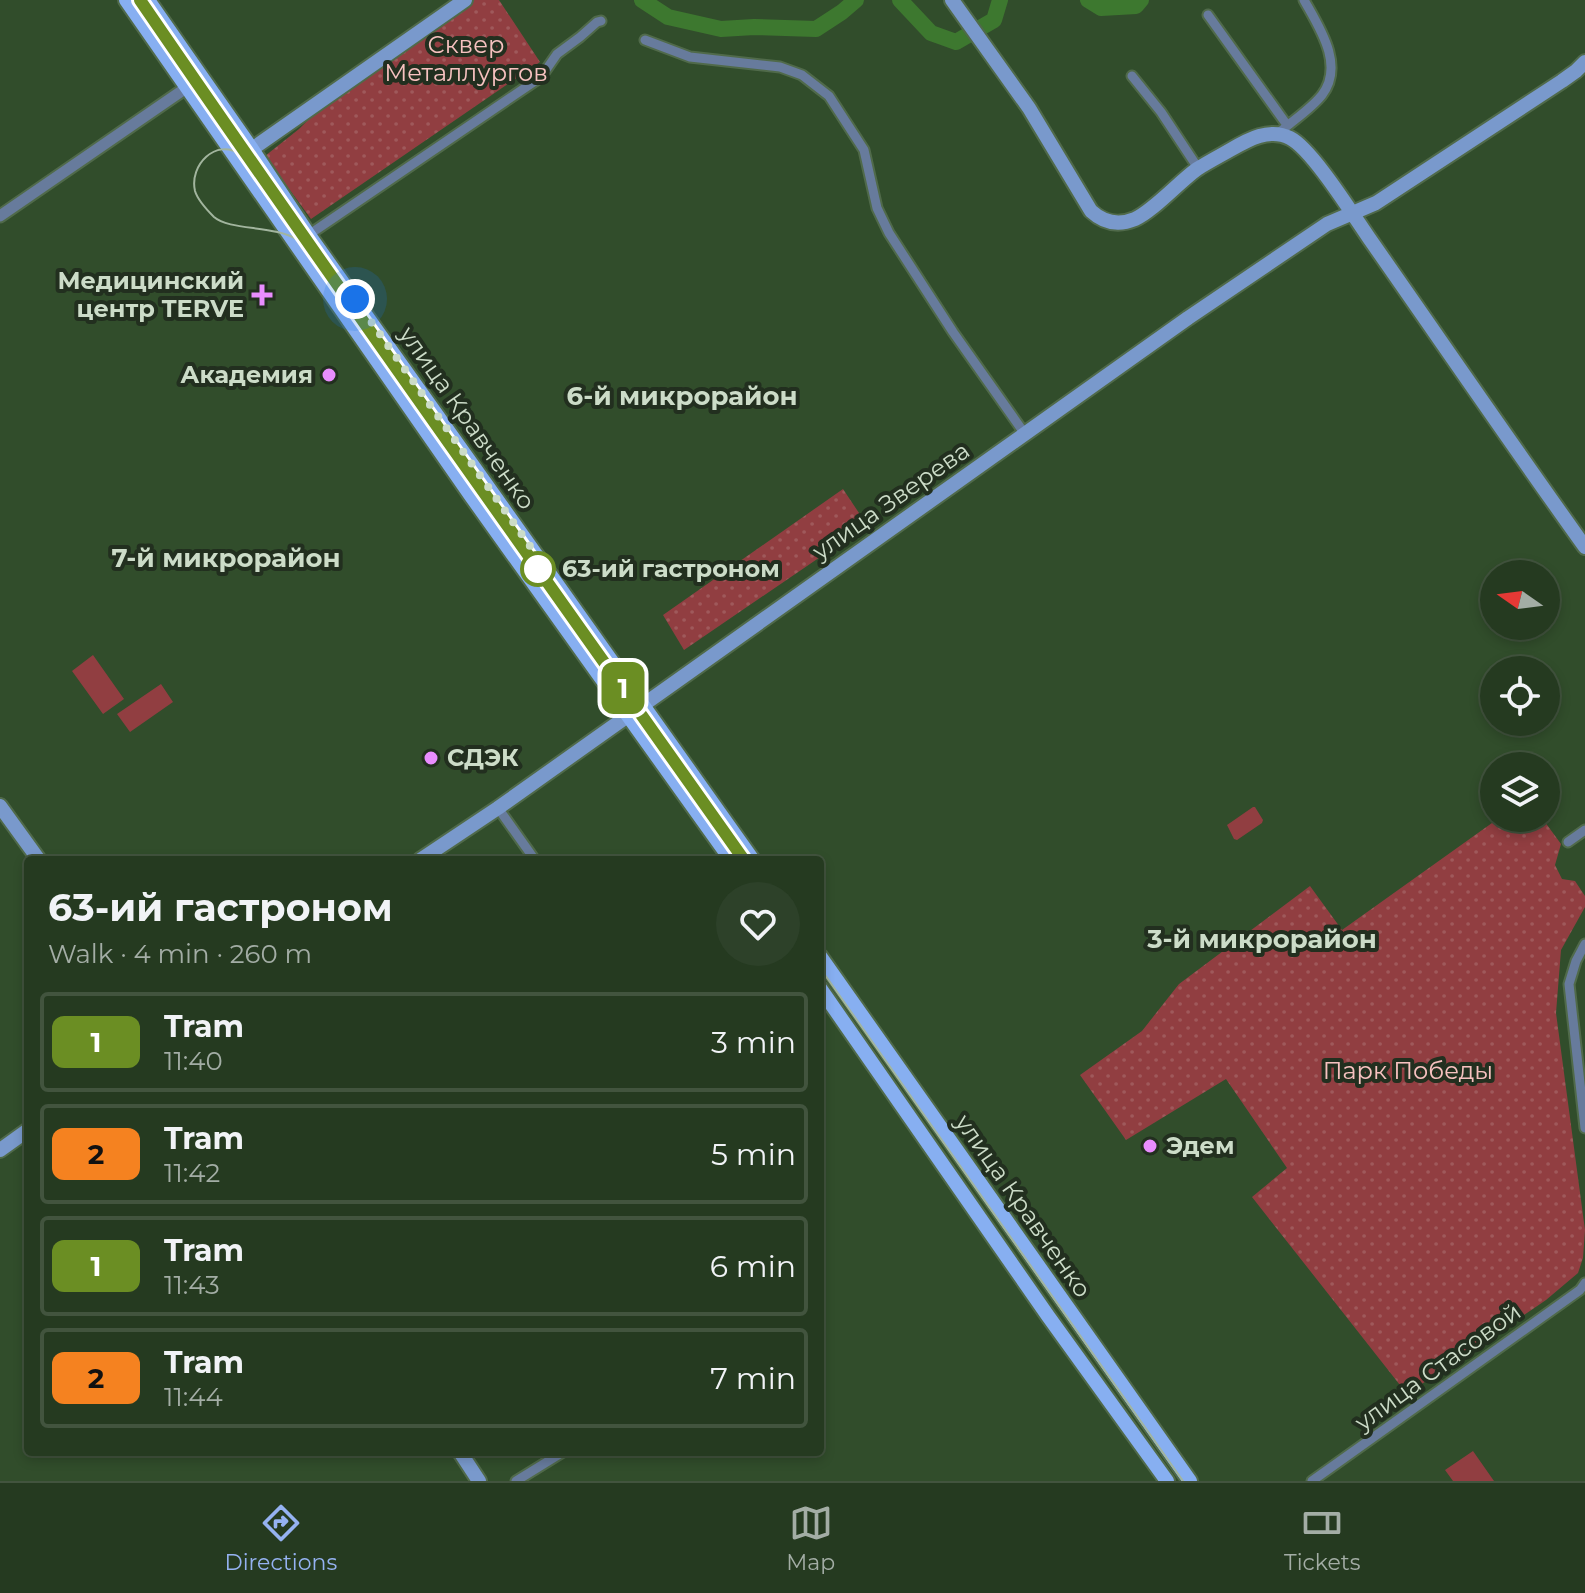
<!DOCTYPE html>
<meta charset="utf-8">
<style>
:root{--surface:#253a20;--page:#2d4129;--text:#f1f3f6;--muted:#a3ada5;--line:#42543e;--accent:#95b2f1}
body{margin:0;font-family:Montserrat,sans-serif;background:var(--page);color:var(--text);height:100vh;display:flex;flex-direction:column;font-size:30px;white-space:nowrap}
*{box-sizing:border-box;margin:0}
p{font-size:26px;color:var(--muted)}
.icon{flex:none;width:44px;height:44px;fill:none;stroke:currentColor;stroke-width:2;stroke-linecap:round;stroke-linejoin:round}
.map{position:relative;flex:1;overflow:hidden}
.details{position:absolute;left:24px;top:856px;width:800px;height:600px;display:flex;flex-direction:column;background:var(--surface);border-radius:8px;box-shadow:0 4px 12px #0003,0 0 0 2px var(--line)}
.details>*{flex:none}
.badge{padding:0 16px;border-radius:12px;font-size:28px;line-height:52px}
.needle{width:52px;rotate:284deg}
.buttons{position:absolute;left:1480px;top:560px;display:grid;gap:16px}
.buttons a{display:grid;place-items:center;width:80px;height:80px;border-radius:50%;background:var(--surface);box-shadow:0 4px 12px #0003,0 0 0 2px var(--line);font-size:40px}
.you{position:absolute;width:40px;height:40px;margin:-20px;border:6px solid #fff;border-radius:50%;background:#1a73e8;box-shadow:0 0 0 12px #1a73e833}
.map>.badge{position:absolute;translate:-50% -50%;box-shadow:0 0 0 4px #fff}
.round{display:grid;place-items:center;flex:none;width:84px;height:84px;border-radius:42px;background:var(--page)}
.headline{display:flex;align-items:center;justify-content:space-between;height:136px;padding:0 24px}
h1{font-size:38px;font-weight:700;line-height:60px}
ul{padding:0;list-style:none}
li{display:flex;align-items:center;gap:24px;height:100px;margin:0 16px 12px;padding:0 8px;border:4px solid var(--line);border-radius:8px}
li div{flex:1}
li b{display:block;font-size:30px}
li em{font-style:normal}
li .badge{min-width:88px;font-weight:700;text-align:center}
.tab-bar{display:flex;justify-content:space-around;align-items:center;height:112px;border-top:2px solid var(--line);background:var(--surface);font-size:22px;color:var(--muted)}
.tab-bar a{display:grid;justify-items:center;gap:4px}
.tab-bar .current{color:var(--accent)}
.map>svg:first-child{display:block}
.grass{fill:url(#grass-dots)}
.garden{fill:#913e41}
.lines{fill:none;stroke-linecap:round;stroke-linejoin:round}
.river{stroke:#3d782f;stroke-width:16}
.minor-casing{stroke:#506a4a;stroke-width:13}
.tertiary-casing{stroke:#506a4a;stroke-width:15}
.secondary-casing{stroke:#506a4a;stroke-width:18}
.primary-casing{stroke:#506a4a;stroke-width:18}
.minor{stroke:#677b9c;stroke-width:9}
.tertiary{stroke:#677b9c;stroke-width:11}
.secondary{stroke:#7999cc;stroke-width:14}
.primary{stroke:#87aff1;stroke-width:14}
.tram{stroke:#a2b59e;stroke-width:2}
.line-casing{stroke:#fff;stroke-width:18}
.line{stroke:#6b8e23;stroke-width:12}
.walk{stroke:#ccdcc8;stroke-width:8;stroke-dasharray:0 14.4}
.poi-dot{fill:#e98dfe;stroke:#222f1f;stroke-width:3}
.stop-dot{fill:#fff;stroke:#6b8e23;stroke-width:4}
.labels{text-anchor:middle;stroke-width:8;stroke-linejoin:round;paint-order:stroke}
.park-label{font-size:24px;fill:#f7c2c0;stroke:#222f1f}
.poi-label{font-size:24px;font-weight:bold;fill:#ccdcc8;stroke:#222f1f;text-anchor:end}
.street-label{font-size:24px;fill:#ccdcc8;stroke:#222f1f}
.stop-label{font-size:24px;font-weight:bold;fill:#ccdcc8;stroke:#222f1f;text-anchor:start}
.neighbourhood-label{font-size:26px;font-weight:bold;fill:#ccdcc8;stroke:#222f1f}
</style>
<div class="map">
<svg width="1585" height="1481" viewBox="0 0 1585 1481">
<defs>
<pattern id="grass-dots" width="8" height="8" patternUnits="userSpaceOnUse" patternTransform="scale(2)"><rect width="8" height="8" fill="#913e41"/><path d="M2 2h.1M6 6h.1" fill="none" stroke="#9f595b" stroke-width="1.8" stroke-linecap="round"/></pattern>
</defs>
<rect width="100%" height="100%" fill="#314d2b"/>
<path class="grass" d="M472,0H499L540,62L311,219L265,156L299,129L315,113Z
M843,489L867,525L684,650L663,615Z
M1499,818H1542L1561,844L1555,865L1562,879L1575,881L1585,896V907L1561,950L1556,1013L1585,1230L1583,1258L1578,1273L1546,1300L1407,1394L1252,1197L1287,1168L1226,1079L1126,1140L1080,1075L1142,1031L1179,984L1310,886L1342,930Z"/>
<path class="garden" d="M93,655L124,699L103,714L72,671Z
M161,684L173,702L130,732L117,714Z
M1253,807H1255L1263,820L1262,823L1237,840L1234,839L1227,825Z
M1473,1451L1494,1481H1453L1445,1470Z"/>
<g class="lines">
<path class="river" d="M642,0L668,17L721,29L754,27L816,29L842,12L856,0
M900,0L931,33L956,42L994,20L1000,0
M1088,0L1101,8L1136,6L1141,0"/>
<defs>
<path id="minor" d="M1208,15L1287,125
M645,40L690,57L780,67L802,75L829,96L864,150L877,208L889,233L953,332L1025,434
M1132,76L1161,112L1198,168
M1279,133C1292,121 1311,109 1322,95C1345,65 1319,27 1304,0
M307,236L541,77L557,54L580,37L597,22L601,21
M498,808L535,860
M1568,842L1585,830
M1585,944L1576,961L1569,984L1585,1128
M516,1481L563,1452
M1312,1481L1580,1290L1585,1283"/>
<path id="tertiary" d="M0,216L202,77"/>
<path id="secondary" d="M952,0L1029,108L1091,211C1104,223 1118,226 1135,219C1153,211 1179,182 1197,169C1205,164 1214,159 1223,154C1243,143 1267,126 1290,138C1312,149 1353,215 1369,238C1441,341 1512,445 1585,547
M252,149L465,0
M0,806L39,860
M420,860L498,808L1188,318L1327,224L1376,203L1562,81L1576,71L1585,62
M0,1150L28,1130
M460,1452L479,1481"/>
<path id="primary" d="M126,0L471,496L731,860
M148,0L252,149L309,235L753,860
M820,956L1190,1481
M820,988L1048,1316L1167,1481"/>
</defs>
<use href="#minor" class="minor-casing"/>
<use href="#tertiary" class="tertiary-casing"/>
<use href="#secondary" class="secondary-casing"/>
<use href="#primary" class="primary-casing"/>
<use href="#minor" class="minor"/>
<use href="#tertiary" class="tertiary"/>
<use href="#secondary" class="secondary"/>
<use href="#primary" class="primary"/>
<path class="tram" d="M134,0L221,125L238,152L476,492L739,860
M240,154C216,138 189,165 195,191C198,201 207,210 214,217C230,231 275,225 298,240
M820,968L1183,1481"/>
</g>
<g class="lines">
<defs>
<path id="line" d="M140,0C338,289 542,574 744,860"/>
</defs>
<use href="#line" class="line-casing"/>
<use href="#line" class="line"/>
<path class="walk" d="M355,299L547,570L538,569"/>
</g>
<g class="poi-dot">
<path d="M258 283h8v8h8v8h-8v8h-8v-8h-8v-8h8z"/>
<circle cx="329" cy="375" r="8"/>
<circle cx="431" cy="758" r="8"/>
<circle cx="1150" cy="1146" r="8"/>
</g>
<circle class="stop-dot" cx="538" cy="569" r="16"/>
<g class="labels">
<g class="park-label">
<text x="466" y="53">Сквер<tspan x="466" dy="28">Металлургов</tspan></text>
<text x="1408" y="1079">Парк Победы</text>
</g>
<g class="poi-label">
<text x="244" y="289">Медицинский<tspan x="244" dy="28">центр TERVE</tspan></text>
<text x="313" y="383">Академия</text>
<text x="447" y="766" text-anchor="start">СДЭК</text>
<text x="1166" y="1154" text-anchor="start">Эдем</text>
</g>
<g class="street-label">
<text transform="translate(467 418) rotate(55)" y="8">улица Кравченко</text>
<text transform="translate(891 501) rotate(-35)" y="8">улица Зверева</text>
<text transform="translate(1023 1206) rotate(55)" y="8">улица Кравченко</text>
<text transform="translate(1438 1367) rotate(-36)" y="8">улица Стасовой</text>
</g>
<g class="stop-label">
<text x="562" y="577">63-ий гастроном</text>
</g>
<g class="neighbourhood-label">
<text x="682" y="405">6-й микрорайон</text>
<text x="226" y="567">7-й микрорайон</text>
<text x="1262" y="948">3-й микрорайон</text>
</g>
</g>
</svg>
<div class="buttons">
<a><svg class="needle" viewBox="-14 -14 28 28"><path d="M0-13l5 13h-10z" fill="#e53935"/><path d="M0 13l5-13h-10z" fill="#a3ada5"/></svg></a>
<a><svg class="icon" aria-label="locate" viewBox="0 0 24 24"><circle cx="12" cy="12" r="6"/><path d="M12 2v4M12 18v4M2 12h4M18 12h4"/></svg></a>
<a><svg class="icon" aria-label="layers" viewBox="0 0 24 24"><path d="M12 4l9 5-9 5-9-5zM3 14l9 5 9-5"/></svg></a>
</div>
<div class="you" style="left:355px;top:299px"></div>
<b class="badge" style="left:623px;top:688px;background:#6b8e23;color:#fff">1</b>
<section class="details">
<div class="headline"><div><h1>63-ий гастроном</h1><p>Walk · 4 min · 260 m</p></div><a class="round"><svg class="icon" aria-label="heart" viewBox="0 0 24 24"><path d="M12 20l-8-8c-3-5 5-10 8-4 3-6 11-1 8 4z"/></svg></a></div>
<ul>
<li><span class="badge" style="background:#6b8e23;color:#fff">1</span><div><b>Tram</b><p>11:40</p></div><em>3 min</em></li>
<li><span class="badge" style="background:#f58220;color:#111">2</span><div><b>Tram</b><p>11:42</p></div><em>5 min</em></li>
<li><span class="badge" style="background:#6b8e23;color:#fff">1</span><div><b>Tram</b><p>11:43</p></div><em>6 min</em></li>
<li><span class="badge" style="background:#f58220;color:#111">2</span><div><b>Tram</b><p>11:44</p></div><em>7 min</em></li>
</ul>
</section>
</div>
<nav class="tab-bar">
<a class="current"><svg class="icon" aria-label="directions" viewBox="0 0 24 24"><path d="M12 3l9 9-9 9-9-9zM9 14v-3h6M13 9l2 2-2 2"/></svg>Directions</a>
<a><svg class="icon" aria-label="map" viewBox="0 0 24 24"><path d="M3 6l6-2 6 2 6-2v14l-6 2-6-2-6 2zM9 4v14M15 6v14"/></svg>Map</a>
<a><svg class="icon" aria-label="tickets" viewBox="0 0 24 24"><path d="M3 7h18v10H3zM15 7v10"/></svg>Tickets</a>
</nav>
